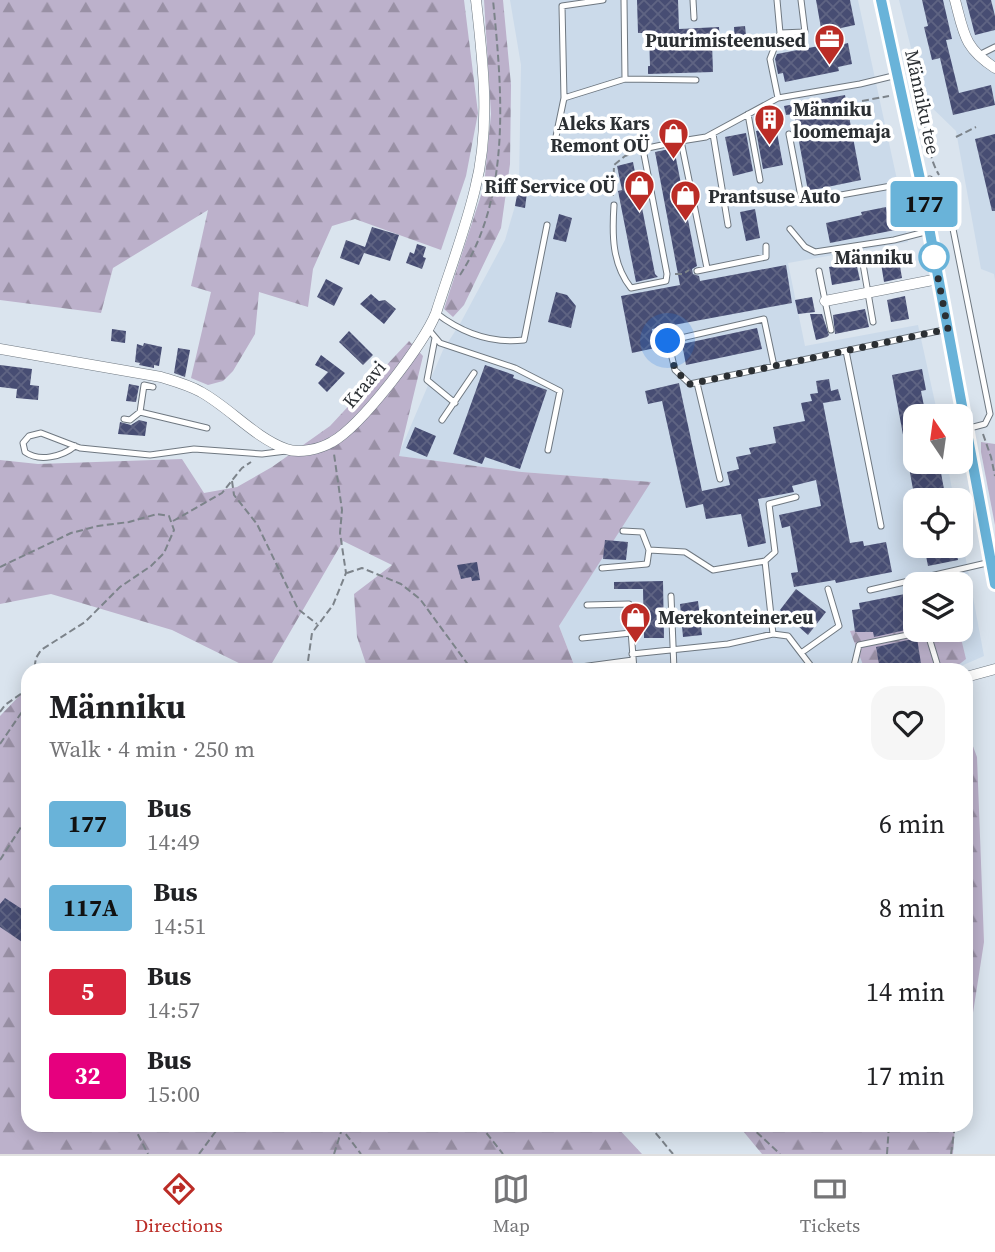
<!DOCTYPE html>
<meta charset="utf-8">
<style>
:root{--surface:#fff;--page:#f6f6f6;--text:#202124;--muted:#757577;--line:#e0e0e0;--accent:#bb2c26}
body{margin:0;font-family:"Source Serif 4",serif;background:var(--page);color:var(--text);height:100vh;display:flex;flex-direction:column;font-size:26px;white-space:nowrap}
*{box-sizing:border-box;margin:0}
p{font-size:23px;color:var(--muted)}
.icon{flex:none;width:38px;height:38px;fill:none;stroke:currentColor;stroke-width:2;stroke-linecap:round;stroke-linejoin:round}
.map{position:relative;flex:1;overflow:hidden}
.panel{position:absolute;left:21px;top:663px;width:952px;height:469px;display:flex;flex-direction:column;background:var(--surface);border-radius:21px;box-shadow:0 4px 18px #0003}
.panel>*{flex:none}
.badge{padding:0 14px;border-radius:5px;font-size:24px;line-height:46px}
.needle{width:46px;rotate:347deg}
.fabs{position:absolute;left:903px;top:404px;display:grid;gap:14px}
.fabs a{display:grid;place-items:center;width:70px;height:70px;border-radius:14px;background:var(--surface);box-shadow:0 4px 18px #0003;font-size:35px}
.you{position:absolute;width:35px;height:35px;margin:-18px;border:5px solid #fff;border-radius:50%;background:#1a73e8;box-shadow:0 0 0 10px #1a73e833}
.map>.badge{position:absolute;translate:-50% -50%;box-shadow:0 0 0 4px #fff}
.round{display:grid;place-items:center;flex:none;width:74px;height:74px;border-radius:21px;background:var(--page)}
.head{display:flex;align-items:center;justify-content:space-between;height:119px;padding:0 28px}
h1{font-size:33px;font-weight:700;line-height:52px}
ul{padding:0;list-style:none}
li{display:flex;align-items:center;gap:21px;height:84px;padding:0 28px}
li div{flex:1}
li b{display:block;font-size:26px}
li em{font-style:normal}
li .badge{min-width:77px;font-weight:700;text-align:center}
.tab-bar{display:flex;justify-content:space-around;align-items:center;height:98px;border-top:2px solid var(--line);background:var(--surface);font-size:19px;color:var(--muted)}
.tab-bar a{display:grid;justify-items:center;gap:4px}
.tab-bar .current{color:var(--accent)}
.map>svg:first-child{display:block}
.built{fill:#cbdaea;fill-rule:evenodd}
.green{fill:#bcb1cb}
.forest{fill:url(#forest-firs)}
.building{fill:url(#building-cross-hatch)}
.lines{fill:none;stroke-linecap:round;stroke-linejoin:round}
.service-casing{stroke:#6f7881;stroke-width:7}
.minor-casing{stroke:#6f7881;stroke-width:11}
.tertiary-casing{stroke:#6f7881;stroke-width:14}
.path{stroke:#7c838a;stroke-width:2;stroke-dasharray:7 3.5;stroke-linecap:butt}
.service{stroke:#fff;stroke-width:5}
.minor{stroke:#fff;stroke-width:10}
.tertiary{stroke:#fff;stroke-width:12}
.line-casing{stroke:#fff;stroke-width:16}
.line{stroke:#69b3d9;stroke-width:10}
.walk{stroke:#2b2f33;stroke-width:7;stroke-dasharray:0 12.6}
.stop-dot{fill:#fff;stroke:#69b3d9;stroke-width:3.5}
.labels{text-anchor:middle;stroke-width:7;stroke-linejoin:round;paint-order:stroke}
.poi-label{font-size:19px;font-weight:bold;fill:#2b2f33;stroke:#fff;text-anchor:end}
.street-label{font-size:19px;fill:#2b2f33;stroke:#fff}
.stop-label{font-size:19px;font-weight:bold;fill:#2b2f33;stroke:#fff;text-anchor:end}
</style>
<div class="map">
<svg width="995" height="1154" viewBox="0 0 995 1154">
<defs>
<pattern id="forest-firs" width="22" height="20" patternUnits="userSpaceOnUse" patternTransform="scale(1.75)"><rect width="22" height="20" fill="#bcb1cb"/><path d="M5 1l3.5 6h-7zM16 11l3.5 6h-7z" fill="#9990a5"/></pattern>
<pattern id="building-cross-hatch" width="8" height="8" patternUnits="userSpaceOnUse" patternTransform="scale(1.75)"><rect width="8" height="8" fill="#474d73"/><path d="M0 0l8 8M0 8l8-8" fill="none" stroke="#5f6483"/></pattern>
</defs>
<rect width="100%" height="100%" fill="#dae4ee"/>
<path class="built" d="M510,0H858L899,189L908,242L788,263L805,346L918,325L938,416H915V462H947L954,500H915V546H961V533L984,656L952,670H576L559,626L650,482L522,472L398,456L443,350L461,322L505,240L515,206L519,184L521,65ZM915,584H961V630H915Z
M899,0H995V280L994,274L981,269L956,131L924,100Z"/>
<path class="green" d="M981,442L995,444V525L981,452Z"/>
<path class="forest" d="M0,0H464L478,113L466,176L441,250L355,219L332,226L313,269L308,307L259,292L255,334L233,371L223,381L208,385L191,378L211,292L191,286L208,210L113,268L101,313L0,300Z
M484,0H503L511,85L510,164L501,228L464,305L453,317L444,309L484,186L491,114Z
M409,341L423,356L399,456L522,472L651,482L559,626L576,670H368L357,637L354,594L392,565L343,541L268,670H253L172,630L51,594L0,604V460L38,464L182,459L204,493L237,487L272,467L330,426Z
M915,621V630H959L966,659L952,670H865L850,631Z
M28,687V1125H615L642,1154H0V716Z
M966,728L977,757L984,942L966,1058Z
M738,1125H955L953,1154H762Z"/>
<path class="building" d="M637,0H678L679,29L719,27L720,43H712L713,72L648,74V66H650L649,33H638Z
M816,0H850L855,25L841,28L844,44L848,43L852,64L838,67L839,71L785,82L783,73L778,74L775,59L777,54L824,45Z
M922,0H943L952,39L946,40L959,93L991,85L995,105L953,115L940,58L932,60L924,27L928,26Z
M966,0H991L995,16V30L975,35Z
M745,26L747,44L735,45L734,27Z
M845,95L861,180L808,191L794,114L786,115L784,106Z
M776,127L783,165L763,169L756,131Z
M746,133L753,171L733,176L725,137Z
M995,134V211H992L975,139Z
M674,148L697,266L692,269L693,274L699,276L700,281L786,265L792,303L652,329L655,348L632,353L621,296L680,285L655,152Z
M633,162L655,274L658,277L636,282L618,191L622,190L617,166Z
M519,184L528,185L525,208L515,206Z
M886,207L887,213L891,212L895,230L830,243L826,223L862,215L861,212Z
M755,209L760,238L746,241L740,212Z
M559,214L572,218L566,242L553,239Z
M372,227L399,235L390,261L364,253L359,265L340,258L346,240L365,247Z
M417,244L426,247L423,257L426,258L422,269L406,263L410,252L414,254Z
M898,254L902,278L884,282L880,257Z
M856,262L860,280L832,285L829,267Z
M326,279L343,288L334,306L317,297Z
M556,292L567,295L576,306L571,328L548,322Z
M371,294L379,301L385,300L396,309L384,324L360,304Z
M905,296L909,319L891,322L887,300Z
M812,297L815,312L798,314L795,300Z
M865,309L869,327L835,334L833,315Z
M810,314H822L829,335L827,337L816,340Z
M757,328L762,349L686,365L682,344Z
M112,329L126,331L125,343L111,341Z
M349,331L373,355L363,365L339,342Z
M144,343L162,347L159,366L154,365V368L139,365L140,363L135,362L137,344L143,346Z
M178,348L190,350L185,377L174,373Z
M321,355L345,373L327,392L318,383L328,372L315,365Z
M0,365L32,369L30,385L39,386L38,400L16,398L17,389L0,387Z
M485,365L514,375L513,378L547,390L520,469L485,457L482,464L453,454Z
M922,369L926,390L921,391L926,416H915V462H939L946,500H915L908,462L892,375Z
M829,379L831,391L838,389L841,400L823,403L850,543L863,541L864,546L886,542L892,572L836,583L835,580L794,587L791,573L798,572L790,526L782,528L779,515L821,506L816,480L792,486L794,492L758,499L766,543L748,547L741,514L706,519L703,504L686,508L662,401L648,404L645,391L679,383L702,491L730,485L727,472L739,469L736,457L751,454L749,448L776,443L773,427L805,421L801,403L812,401L810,394L818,393L816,381Z
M129,384L139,386L136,402L126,401Z
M139,420L147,422L145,436L118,434L120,422L131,425Z
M415,427L436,436L427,457L406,448Z
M605,540L628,542L626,560L603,559Z
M924,546H955L958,560L928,566Z
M477,562L480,580L472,581L471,577L461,579L457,565Z
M663,581L664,638H644L643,589H614V582Z
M796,589L826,612L808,635L780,610Z
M915,592V628L874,637L873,632H855L852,610L860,609L859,603Z
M698,601L702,635L683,637L680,604Z
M917,638L922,670H880L876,647Z
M5,898L28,913V939L25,944L0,927V904Z"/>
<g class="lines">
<defs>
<path id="service" d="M693,0L694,18
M777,0L780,33L770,59L778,98
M780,33L805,32L801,0
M977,56L995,47
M625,79L696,80
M564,98L625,79L624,0
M748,114L760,180
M713,134L728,225
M789,134L802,202L930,179L940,188L947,199L990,414L985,424L966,429
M553,151L564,98L562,6L603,0
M614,205C612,235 612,264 631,288L666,281L667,274L643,149L681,141
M790,229L805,247L815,252L894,240L929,231
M863,264L873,322
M707,268L681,141L706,137L778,98L860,84L897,75
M697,271L766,257V246
M819,271L831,330
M436,313C462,333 490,344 524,340L547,225
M429,330L440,343L515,368L560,391L548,450
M435,338L427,380L455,403
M846,351L881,526
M774,366L764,319L668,341L675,370L690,384L948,329
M697,383L720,479
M153,387L144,385L140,412L207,428
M124,419L130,420L140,412
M442,420L474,373
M75,446C62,457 39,462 25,452L23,443L29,436L41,433L80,448L150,455L194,449L262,454L286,451
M649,550L685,552L713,570L765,561L773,634
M765,561L775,552L769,504L796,497
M602,568L647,564L649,550L642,532L623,531
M870,590L991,562
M671,596L674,670
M587,605L629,604L634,670
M582,638L631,633
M801,653L839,626L828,589
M632,654L728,644L773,634L788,636L814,670
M581,667L633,660
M853,670L859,645L927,631L939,670"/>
<path id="minor" d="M955,0C964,34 964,48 995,68
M825,301L938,279
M0,349L161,377C174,381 189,385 201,392C230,408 254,437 286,449C299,454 320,449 332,442C361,426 424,344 436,313C449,272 465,231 475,189C491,128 483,61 476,0
M966,677L995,669"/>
<path id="tertiary" d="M881,0L920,179L995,584"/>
</defs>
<use href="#service" class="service-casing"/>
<use href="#minor" class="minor-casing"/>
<use href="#tertiary" class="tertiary-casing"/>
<path class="path" d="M862,101L889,96
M916,101C927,125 926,153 939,175
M956,137L976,127
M613,196L614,165L625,156L636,152
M675,274H683L689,270
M460,275C512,195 502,90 493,0
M983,434L991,457L995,476
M232,481L234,495L257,524L298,609L317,624
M173,521L222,493L242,468L251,462
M0,567L71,533L98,526L129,522L157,514L169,516L174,530L164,553L151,566L120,587L85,622L41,650L36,658L34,670
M347,573L362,568L401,584L420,599L472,670
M70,670L86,666L162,670
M303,670L308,661L312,633L333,605L346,573L340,533L342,510L334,454
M966,693V697
M0,712L5,705L28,689
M0,744L28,703
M0,860L28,816
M966,903C975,950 972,989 966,1036
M133,1125L148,1154
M343,1125L342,1129L361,1154
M480,1125L503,1154
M649,1125L673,1154
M749,1125L780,1154
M199,1154L216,1131L225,1125
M334,1154L341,1132
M887,1154L889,1125
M951,1154L955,1125"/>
<use href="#service" class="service"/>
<use href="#minor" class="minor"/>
<use href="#tertiary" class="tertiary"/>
</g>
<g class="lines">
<defs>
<path id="line" d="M881,0L920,179L995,584"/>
</defs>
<use href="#line" class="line-casing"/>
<use href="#line" class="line"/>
<path class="walk" d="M668,341L675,370L690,384L948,329L934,257"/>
</g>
<defs>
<symbol id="office-pin" viewBox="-11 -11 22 30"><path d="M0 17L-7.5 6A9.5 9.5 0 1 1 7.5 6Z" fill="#bb2c26" stroke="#fff"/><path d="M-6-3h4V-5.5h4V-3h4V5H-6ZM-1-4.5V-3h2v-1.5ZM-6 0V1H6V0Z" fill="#fff"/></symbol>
<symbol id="building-pin" viewBox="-11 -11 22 30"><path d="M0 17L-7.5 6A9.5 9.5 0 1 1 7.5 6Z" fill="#bb2c26" stroke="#fff"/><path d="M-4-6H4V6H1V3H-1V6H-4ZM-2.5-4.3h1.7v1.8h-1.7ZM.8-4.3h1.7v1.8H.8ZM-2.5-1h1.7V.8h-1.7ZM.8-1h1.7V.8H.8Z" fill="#fff"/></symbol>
<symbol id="shop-pin" viewBox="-11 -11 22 30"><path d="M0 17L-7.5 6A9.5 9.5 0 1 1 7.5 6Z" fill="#bb2c26" stroke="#fff"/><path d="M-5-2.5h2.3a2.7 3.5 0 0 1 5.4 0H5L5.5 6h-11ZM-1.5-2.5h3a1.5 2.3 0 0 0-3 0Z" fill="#fff"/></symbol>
</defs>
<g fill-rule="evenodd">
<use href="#office-pin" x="812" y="22" width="35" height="47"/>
<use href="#building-pin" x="752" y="102" width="35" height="47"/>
<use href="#shop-pin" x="656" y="116" width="35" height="47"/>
<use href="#shop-pin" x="622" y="168" width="35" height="47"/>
<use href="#shop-pin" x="668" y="178" width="35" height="47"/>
<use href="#shop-pin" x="618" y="600" width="35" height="47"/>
</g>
<circle class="stop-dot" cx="934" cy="257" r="14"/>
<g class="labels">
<g class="poi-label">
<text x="806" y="47">Puurimisteenused</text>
<text x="793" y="116" text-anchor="start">Männiku<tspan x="793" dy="22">loomemaja</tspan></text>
<text x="650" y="130">Aleks Kars<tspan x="650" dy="22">Remont OÜ</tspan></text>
<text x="616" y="193">Riff Service OÜ</text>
<text x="708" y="203" text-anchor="start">Prantsuse Auto</text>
<text x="658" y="624" text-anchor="start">Merekonteiner.eu</text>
</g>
<g class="street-label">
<text transform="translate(923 102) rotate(78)" y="7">Männiku tee</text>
<text transform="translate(364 384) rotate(-50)" y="7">Kraavi</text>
</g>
<g class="stop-label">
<text x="913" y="264">Männiku</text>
</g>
</g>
</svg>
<div class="fabs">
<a><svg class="needle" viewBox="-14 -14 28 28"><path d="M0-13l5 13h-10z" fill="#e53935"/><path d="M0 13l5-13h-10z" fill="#757577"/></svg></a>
<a><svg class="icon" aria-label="locate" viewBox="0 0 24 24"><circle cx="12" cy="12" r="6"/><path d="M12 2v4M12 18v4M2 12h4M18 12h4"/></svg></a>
<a><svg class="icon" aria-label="layers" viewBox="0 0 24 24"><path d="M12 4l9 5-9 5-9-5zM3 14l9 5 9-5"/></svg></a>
</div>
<div class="you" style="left:668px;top:341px"></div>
<b class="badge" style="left:924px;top:204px;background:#69b3d9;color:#111">177</b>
<section class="panel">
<div class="head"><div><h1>Männiku</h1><p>Walk · 4 min · 250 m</p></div><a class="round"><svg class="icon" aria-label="heart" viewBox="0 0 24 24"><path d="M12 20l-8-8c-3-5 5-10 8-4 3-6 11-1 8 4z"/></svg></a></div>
<ul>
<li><span class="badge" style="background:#69b3d9;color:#111">177</span><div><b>Bus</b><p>14:49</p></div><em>6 min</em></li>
<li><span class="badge" style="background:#69b3d9;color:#111">117A</span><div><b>Bus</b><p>14:51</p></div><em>8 min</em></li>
<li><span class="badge" style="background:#d7263d;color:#fff">5</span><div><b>Bus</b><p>14:57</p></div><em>14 min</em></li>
<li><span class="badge" style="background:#e6007e;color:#fff">32</span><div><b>Bus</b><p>15:00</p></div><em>17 min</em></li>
</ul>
</section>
</div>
<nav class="tab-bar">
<a class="current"><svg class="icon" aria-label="directions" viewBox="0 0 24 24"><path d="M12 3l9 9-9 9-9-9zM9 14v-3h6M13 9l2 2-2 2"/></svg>Directions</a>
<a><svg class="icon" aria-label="map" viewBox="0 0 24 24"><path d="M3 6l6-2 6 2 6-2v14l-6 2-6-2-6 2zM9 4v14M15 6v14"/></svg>Map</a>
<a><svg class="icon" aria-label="tickets" viewBox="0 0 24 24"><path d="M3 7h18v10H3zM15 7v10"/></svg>Tickets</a>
</nav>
